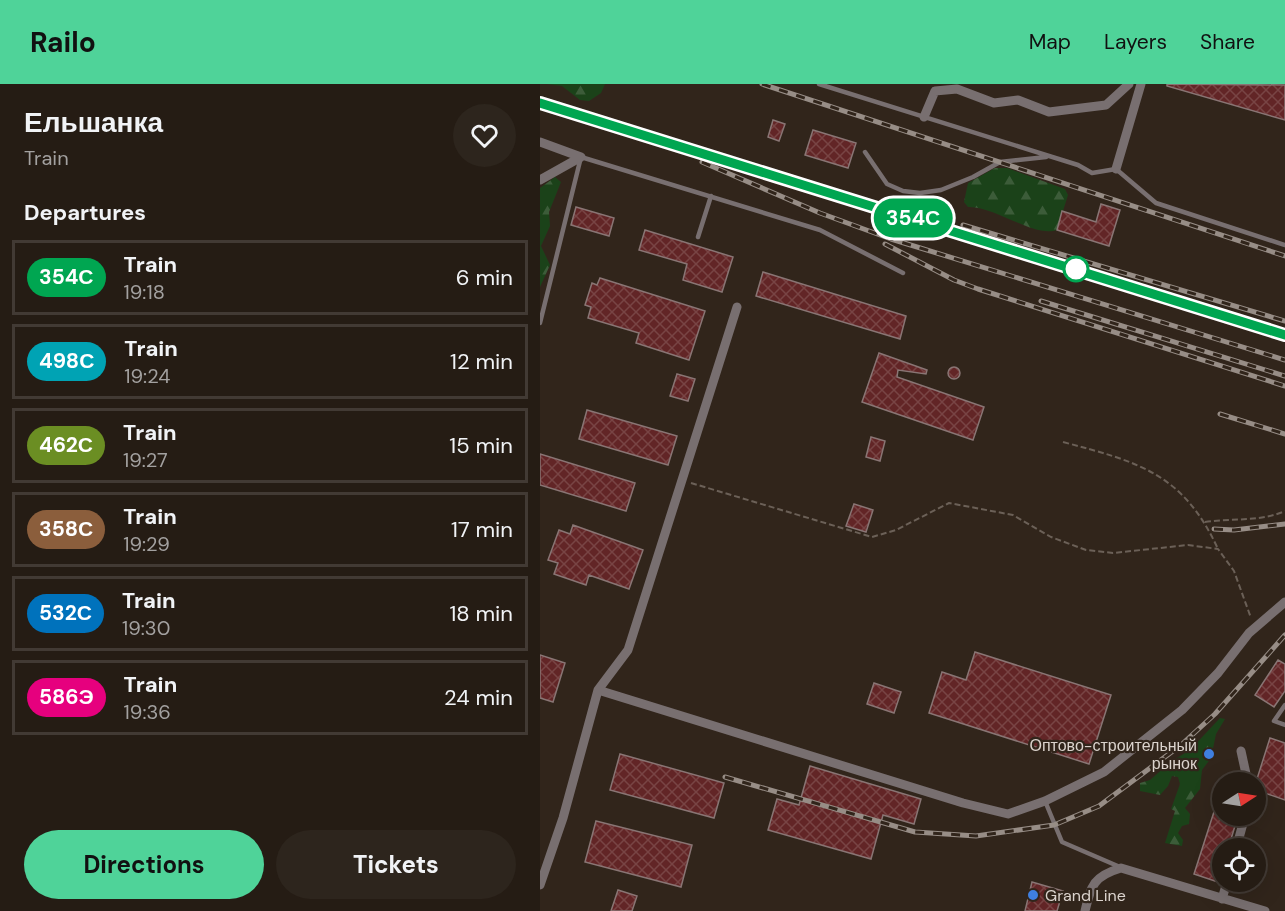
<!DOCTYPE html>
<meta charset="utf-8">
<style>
:root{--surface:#251c14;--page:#2d251d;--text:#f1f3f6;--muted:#a3a1a0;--line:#423a34;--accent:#4fd399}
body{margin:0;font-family:"DM Sans",sans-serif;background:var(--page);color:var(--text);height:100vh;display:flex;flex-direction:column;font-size:22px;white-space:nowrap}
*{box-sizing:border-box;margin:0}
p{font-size:20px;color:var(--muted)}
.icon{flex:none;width:33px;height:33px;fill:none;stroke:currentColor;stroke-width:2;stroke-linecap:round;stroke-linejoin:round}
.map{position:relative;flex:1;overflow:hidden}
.drawer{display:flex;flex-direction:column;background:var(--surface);width:540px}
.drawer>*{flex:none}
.badge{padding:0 12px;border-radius:20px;font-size:21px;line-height:39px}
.needle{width:39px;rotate:78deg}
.controls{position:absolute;left:672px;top:688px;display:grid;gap:12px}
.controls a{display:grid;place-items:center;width:54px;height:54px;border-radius:50%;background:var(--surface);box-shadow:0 6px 24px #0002,0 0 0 2px var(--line);font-size:30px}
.map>.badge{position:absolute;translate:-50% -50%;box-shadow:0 0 0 3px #fff}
h2{padding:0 24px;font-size:22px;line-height:54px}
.round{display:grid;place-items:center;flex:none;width:63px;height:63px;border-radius:32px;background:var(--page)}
.summary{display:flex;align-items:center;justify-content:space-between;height:102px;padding:0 24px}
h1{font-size:28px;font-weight:700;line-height:45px}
.action{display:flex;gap:12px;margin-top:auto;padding:12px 24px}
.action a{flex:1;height:69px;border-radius:36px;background:var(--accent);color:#111;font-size:24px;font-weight:700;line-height:69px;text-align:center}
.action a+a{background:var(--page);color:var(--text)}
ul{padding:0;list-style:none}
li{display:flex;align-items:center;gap:18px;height:75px;margin:0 12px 9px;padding:0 12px;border:3px solid var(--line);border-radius:0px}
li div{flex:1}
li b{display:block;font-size:22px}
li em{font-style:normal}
li .badge{min-width:66px;font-weight:700;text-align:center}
header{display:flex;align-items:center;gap:36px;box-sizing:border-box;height:84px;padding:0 30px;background:var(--accent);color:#111}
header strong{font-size:28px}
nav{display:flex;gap:33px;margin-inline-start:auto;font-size:21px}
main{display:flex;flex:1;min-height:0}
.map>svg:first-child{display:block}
.forest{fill:url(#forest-firs)}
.building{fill:url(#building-cross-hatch);stroke:#897574;stroke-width:1.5}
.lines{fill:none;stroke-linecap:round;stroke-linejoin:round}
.path{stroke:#6b6057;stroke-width:2;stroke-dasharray:6 3;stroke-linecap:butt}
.lane{stroke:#786f70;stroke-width:4.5}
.street{stroke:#786f70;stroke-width:9}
.rail-casing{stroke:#978d86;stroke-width:5}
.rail{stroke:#31251b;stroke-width:3;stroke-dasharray:9;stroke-linecap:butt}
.line-casing{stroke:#fff;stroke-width:14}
.line{stroke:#00a651;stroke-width:9}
.stop-dot{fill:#fff;stroke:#00a651;stroke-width:3}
.shop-dot{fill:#3f7fe0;stroke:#31251b;stroke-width:2}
.labels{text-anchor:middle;stroke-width:4.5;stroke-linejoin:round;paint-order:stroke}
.poi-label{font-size:16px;fill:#dbd3cd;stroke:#31251b;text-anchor:end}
</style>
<header>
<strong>Railo</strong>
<nav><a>Map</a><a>Layers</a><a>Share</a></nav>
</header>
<main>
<section class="drawer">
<div class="summary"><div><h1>Ельшанка</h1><p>Train</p></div><a class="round"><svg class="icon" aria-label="heart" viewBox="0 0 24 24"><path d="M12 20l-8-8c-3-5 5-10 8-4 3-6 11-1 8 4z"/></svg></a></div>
<h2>Departures</h2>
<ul>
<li><span class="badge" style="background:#00a651;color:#fff">354С</span><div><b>Train</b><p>19:18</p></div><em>6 min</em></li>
<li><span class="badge" style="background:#00a3b4;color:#fff">498С</span><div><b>Train</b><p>19:24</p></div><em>12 min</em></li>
<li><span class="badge" style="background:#6b8e23;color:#fff">462С</span><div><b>Train</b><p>19:27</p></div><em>15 min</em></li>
<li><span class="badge" style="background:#8b5e3c;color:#fff">358С</span><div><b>Train</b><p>19:29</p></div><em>17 min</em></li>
<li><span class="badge" style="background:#0072bc;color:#fff">532С</span><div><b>Train</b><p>19:30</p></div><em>18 min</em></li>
<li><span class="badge" style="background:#e6007e;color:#fff">586Э</span><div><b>Train</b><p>19:36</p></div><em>24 min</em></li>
</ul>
<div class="action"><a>Directions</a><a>Tickets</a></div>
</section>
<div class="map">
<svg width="745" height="827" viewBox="0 0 745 827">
<defs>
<pattern id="forest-firs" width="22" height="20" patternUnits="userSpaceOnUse" patternTransform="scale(1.5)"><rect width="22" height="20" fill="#1b4219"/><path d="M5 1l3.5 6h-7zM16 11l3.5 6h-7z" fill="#3c5c39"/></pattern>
<pattern id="building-cross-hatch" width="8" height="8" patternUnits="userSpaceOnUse" patternTransform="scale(1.5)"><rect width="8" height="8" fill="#622526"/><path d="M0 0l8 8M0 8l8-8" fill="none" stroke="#784444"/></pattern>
</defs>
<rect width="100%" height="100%" fill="#31251b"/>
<path class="forest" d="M7,0H65L61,9L49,17L40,16L22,2Z
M455,84H467L525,105L528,111L517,146C494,154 455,122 428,123L424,118L428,99Z
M15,93L21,98L9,128L10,142L1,162L10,181L0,203V104Z
M680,634L685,635L676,650L671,674L662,686L660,705L645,724L650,730L649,740L642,742L638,749L643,756L642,762L625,759L635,727L631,725L640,700L638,693L632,692L628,702L620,711L600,707V699L610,696L632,677L650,666Z"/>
<path class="building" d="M627,0L745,1V36L627,2Z
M233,36L245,40L239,57L228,53Z
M273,46L316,59L308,84L265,71Z
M561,120L580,126L569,162L517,146L522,127L556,138Z
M36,123L74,134L69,152L31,141Z
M105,146L193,173L182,208L143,196L147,180L99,166Z
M223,188L366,232L360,255L216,212Z
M60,194L165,227L149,276L96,259L99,249L48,234L51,223L45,221L52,199L57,201Z
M339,269L387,286L386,290L358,286L357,293L444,323L433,356L322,318Z
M408 289a6 6 0 1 1 12 0a6 6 0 1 1-12 0Z
M137,290L155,295L148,317L130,312Z
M47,326L137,352L128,381L39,355Z
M331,353L345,357L340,377L326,373Z
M0,370L95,399L86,427L0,401Z
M314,420L333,426L326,448L306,442Z
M33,441L103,466L89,505L49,491L46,501L14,490L18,479L8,476L19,446L30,450Z
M435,568L571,611L549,680L389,629L402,588L426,596Z
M0,571L25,579L13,618L0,614Z
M738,576L745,580V607L734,623L715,611Z
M334,599L361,608L354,629L327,620Z
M730,654L745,659V716L716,706V698Z
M80,670L184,699L174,734L70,706Z
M270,682L381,715L374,740L343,731L331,775L228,746L237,715L259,721Z
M681,706L682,732H698L688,765H682V783L678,798L654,790Z
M56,737L152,761L141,803L45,778Z
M492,798L523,807L517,827H485Z
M78,806L97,812L92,827H71Z"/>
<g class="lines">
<path class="path" d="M523,358C598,378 643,389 678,465
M151,399L332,453L356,446L409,419L473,431L511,453L546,466L573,469L648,461L678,465L694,487L711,534
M665,438C692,434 720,438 745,427"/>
<path class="lane" d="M279,0L538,81L552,89L576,85L616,119L745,161
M325,68L347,100L363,107L380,109L401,106L433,93L460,78L506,73
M158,153L171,112
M0,239L41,73L280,146L363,189
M745,621L734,637L745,641
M505,717L522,758L580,783"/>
<path class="street" d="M384,33L395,7L417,5L454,19L478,16L509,28L566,21L589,0
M0,58L41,73
M576,85L601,0
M0,96L41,73
M58,606L423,719L468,730L505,717L564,688L642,626L678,589L709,549L745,518
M701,667L708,699
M696,765L705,732
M0,801L23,734L58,606L88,566L197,223
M682,815L687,798
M545,827C551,801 554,792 581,784L725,827"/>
<defs>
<path id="rail" d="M222,0L745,172
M0,19L745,251
M162,78L280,129L351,155L745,276
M423,141L745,237
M345,160L414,196L438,205L745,302
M501,217L745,292
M680,330L745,350
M674,445L694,446L745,440
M185,693L375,748L436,752L514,741L559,722L641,661L675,630L745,551"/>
</defs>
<use href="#rail" class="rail-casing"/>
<use href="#rail" class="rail"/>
</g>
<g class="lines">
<defs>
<path id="line" d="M0,19L745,251"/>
</defs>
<use href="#line" class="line-casing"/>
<use href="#line" class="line"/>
</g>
<circle class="stop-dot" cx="536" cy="185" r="12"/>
<g class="shop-dot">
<circle cx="669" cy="670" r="6"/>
<circle cx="493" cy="811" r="6"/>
</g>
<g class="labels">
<g class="poi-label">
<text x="657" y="667">Оптово-строительный<tspan x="657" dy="18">рынок</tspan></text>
<text x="505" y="817" text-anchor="start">Grand Line</text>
</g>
</g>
</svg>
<div class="controls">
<a><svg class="needle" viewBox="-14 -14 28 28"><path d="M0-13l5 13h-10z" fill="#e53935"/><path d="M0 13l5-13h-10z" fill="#a3a1a0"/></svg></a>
<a><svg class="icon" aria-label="locate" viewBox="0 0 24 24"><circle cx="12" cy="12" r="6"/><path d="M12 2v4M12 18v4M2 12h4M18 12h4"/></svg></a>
</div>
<b class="badge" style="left:373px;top:134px;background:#00a651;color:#fff">354С</b>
</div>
</main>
